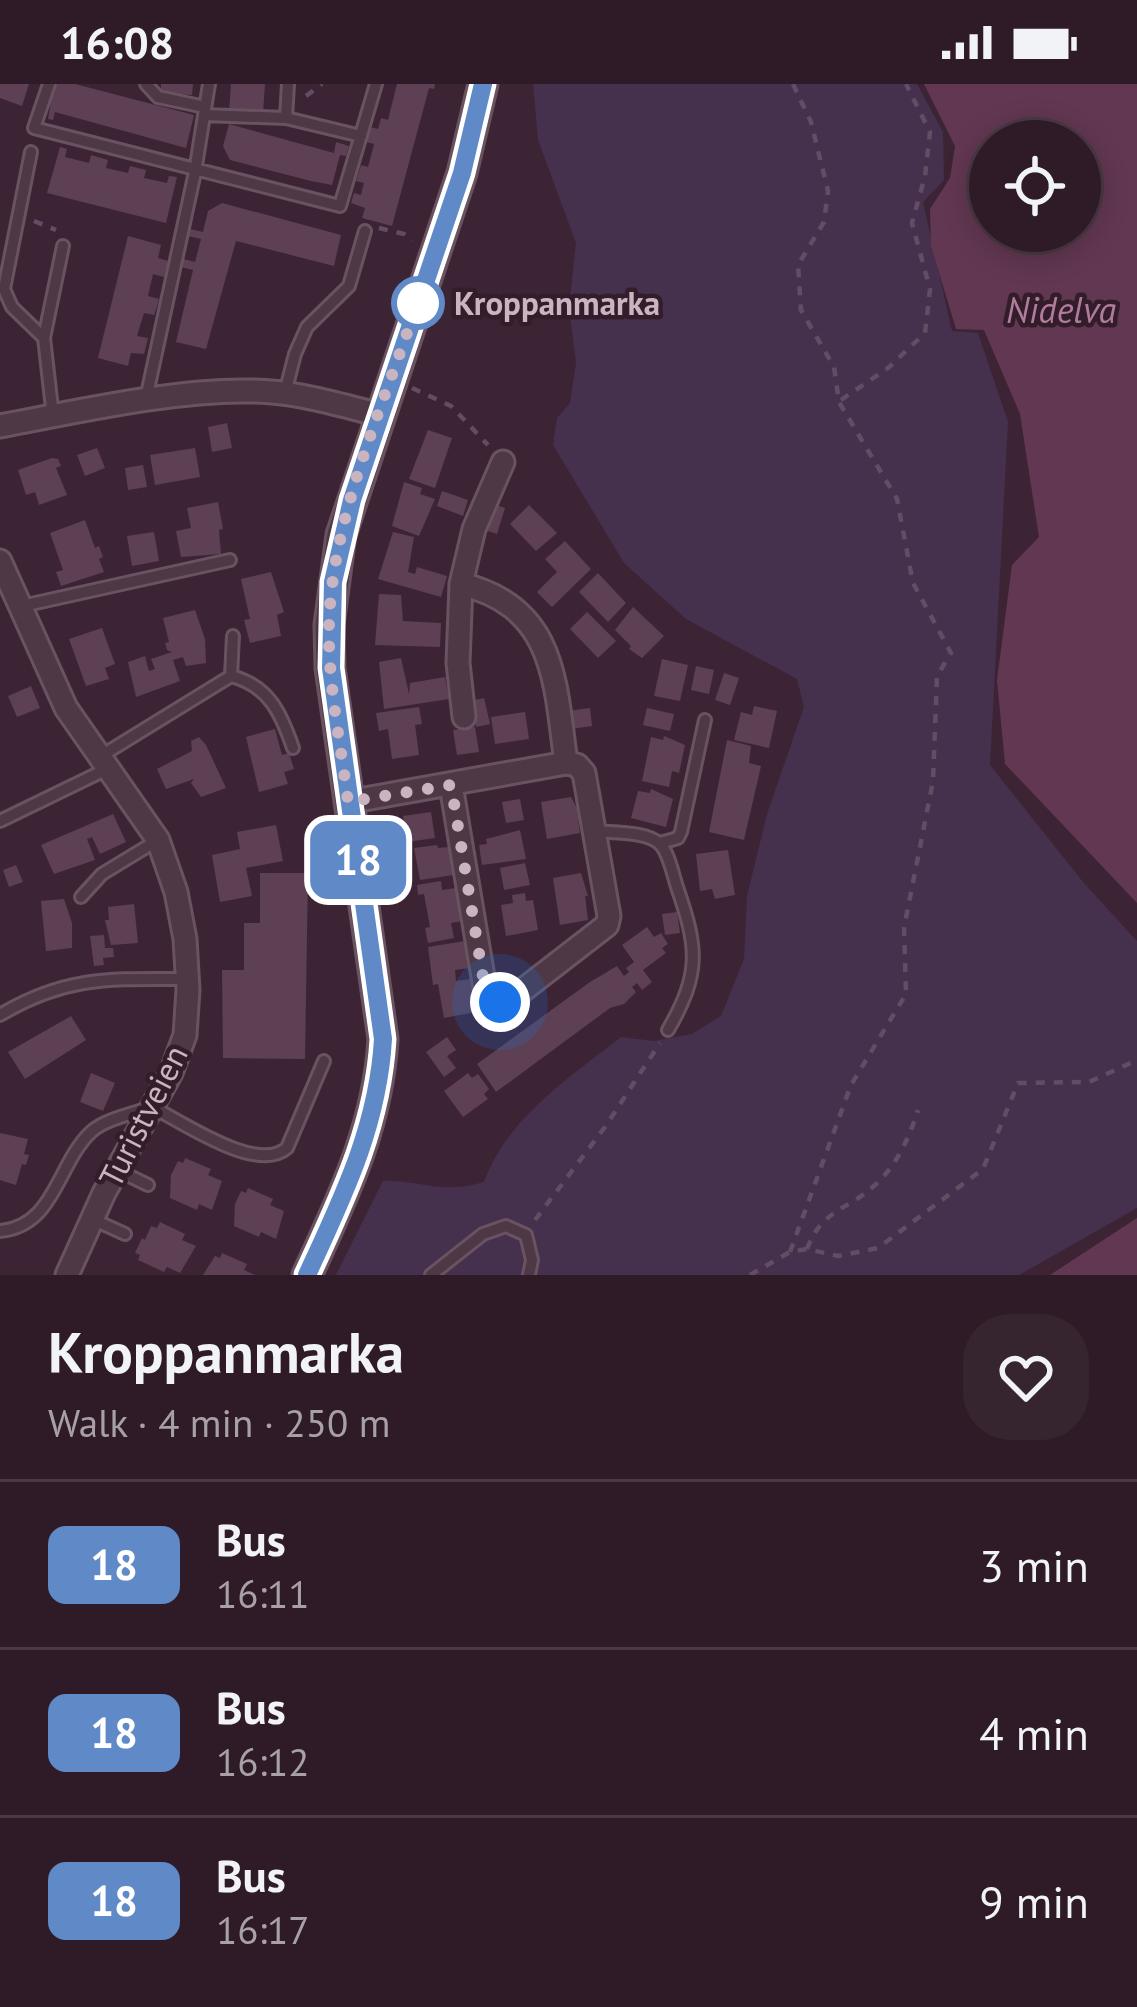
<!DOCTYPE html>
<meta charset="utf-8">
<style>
:root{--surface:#2e1b27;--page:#36242f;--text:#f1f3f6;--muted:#a7a1a7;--line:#493944}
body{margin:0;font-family:"PT Sans",sans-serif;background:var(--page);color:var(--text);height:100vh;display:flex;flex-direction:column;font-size:45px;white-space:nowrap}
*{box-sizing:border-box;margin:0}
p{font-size:39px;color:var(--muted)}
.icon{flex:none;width:66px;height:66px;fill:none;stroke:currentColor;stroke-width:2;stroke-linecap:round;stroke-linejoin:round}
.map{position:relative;height:1191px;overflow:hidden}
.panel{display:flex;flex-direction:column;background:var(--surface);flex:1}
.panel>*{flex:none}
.badge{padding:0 24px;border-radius:18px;font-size:42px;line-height:78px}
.buttons{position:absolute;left:969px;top:36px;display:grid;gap:24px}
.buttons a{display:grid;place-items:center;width:132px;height:132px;border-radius:50%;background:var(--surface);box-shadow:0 6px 30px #0003,0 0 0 3px var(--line);font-size:60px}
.you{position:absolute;width:60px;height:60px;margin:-30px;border:9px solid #fff;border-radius:50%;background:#1a73e8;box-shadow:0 0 0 18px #1a73e833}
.map>.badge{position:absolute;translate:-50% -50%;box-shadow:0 0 0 6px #fff}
.round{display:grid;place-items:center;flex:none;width:126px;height:126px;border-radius:48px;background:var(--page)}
.head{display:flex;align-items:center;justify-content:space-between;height:204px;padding:0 48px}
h1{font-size:57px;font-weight:600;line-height:90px}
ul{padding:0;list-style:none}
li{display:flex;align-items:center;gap:36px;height:168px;padding:0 48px;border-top:3px solid var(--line)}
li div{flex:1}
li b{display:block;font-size:45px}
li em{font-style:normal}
li .badge{min-width:132px;font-weight:700;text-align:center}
.status{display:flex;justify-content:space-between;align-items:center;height:84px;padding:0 60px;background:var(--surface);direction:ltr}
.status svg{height:33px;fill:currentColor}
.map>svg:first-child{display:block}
.green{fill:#45314d}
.water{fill:#623751;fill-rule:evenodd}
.building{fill:#5d4053}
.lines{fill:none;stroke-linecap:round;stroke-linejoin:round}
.service-casing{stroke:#695360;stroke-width:16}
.minor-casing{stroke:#695360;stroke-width:27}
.tertiary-casing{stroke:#695360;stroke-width:33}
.path{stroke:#624d64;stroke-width:4.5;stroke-dasharray:9 9;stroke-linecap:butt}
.service{stroke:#4e3845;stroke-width:10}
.minor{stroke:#4e3845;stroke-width:21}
.tertiary{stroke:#4e3845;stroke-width:27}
.line-casing{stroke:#fff;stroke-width:27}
.line{stroke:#5f8ac7;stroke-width:18}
.walk{stroke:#c9b4c0;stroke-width:12;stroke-dasharray:0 21.6}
.stop-dot{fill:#fff;stroke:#5f8ac7;stroke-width:6}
.labels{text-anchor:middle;stroke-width:9;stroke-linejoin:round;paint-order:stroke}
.stop-label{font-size:33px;font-weight:bold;fill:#c9b4c0;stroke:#331d2a;text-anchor:start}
.street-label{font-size:33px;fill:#c9b4c0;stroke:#331d2a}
.water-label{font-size:36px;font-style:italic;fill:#b07c9c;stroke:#331d2a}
</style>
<div class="status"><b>16:08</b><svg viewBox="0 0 49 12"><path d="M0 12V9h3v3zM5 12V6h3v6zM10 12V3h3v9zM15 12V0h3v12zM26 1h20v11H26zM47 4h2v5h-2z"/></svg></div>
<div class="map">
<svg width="1137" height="1191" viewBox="0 0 1137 1191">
<rect width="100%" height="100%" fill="#3d2434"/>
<path class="green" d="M533,0H917L943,48L944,96L923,118L952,247L978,249L1008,338L990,681L1083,798L1137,857V1124L1019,1191H336L383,1097C425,1096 439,1111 484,1098C507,1034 569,994 621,953L654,957L692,950L721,932L744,875L747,812L767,730L804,623L797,595L686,535L624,479L553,361L557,334L570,319L576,279L569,223L576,159L538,56Z"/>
<path class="water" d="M924,0H1137V819L1005,680L997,596L1012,481L1039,453L1020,330L984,246L956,245L931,162L930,125L950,94L955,62ZM1080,57V147H990V57Z
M1137,1134V1191H1050Z"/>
<path class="building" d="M0,0H29L22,22L0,14Z
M54,0H75L194,31L186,64L55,28L53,36L48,35Z
M161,0H193L192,11L161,9Z
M231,0H265L263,30L229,28Z
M397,0H435L434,5L429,4L392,142L362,134L365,124L351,119L354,109L361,111L364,99L356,97L361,81L368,83L374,60L366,58L370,43L378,45L381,34L388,36Z
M229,40L334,69L336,58L349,62L346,72L340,71L332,101L311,97L230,76L223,62Z
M60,63L67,65L65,73L89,79L91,71L108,76L106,84L128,89L130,82L146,86L144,94L167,99L169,92L177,93L166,139L47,109Z
M222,119L341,151L334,182L236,157L206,265L176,258L193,186L181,183L183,175L195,178L201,155L188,152L190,145L203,148L208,127Z
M128,152L161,161L158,174L168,177L164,193L153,190L148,212L159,215L157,223L154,231L144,229L137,252L148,254L144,270L131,269L128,282L98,274Z
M227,339L232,364L212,368L208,343Z
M428,346L452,354L435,404L409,395Z
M97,364L105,384L85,392L77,371Z
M195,364L200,393L155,401L150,371Z
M52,374L58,375L61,382L56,384L67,411L39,421L35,408L26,411L18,386Z
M143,381L147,403L128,406L125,384Z
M404,398L422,404L420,410L435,415L419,452L392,442Z
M442,407L468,416L463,432L437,422Z
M218,418L223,445L219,446L221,470L181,473L176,447L191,444L187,424Z
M490,419L505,424L497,450L482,445Z
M529,421L557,449L536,467L510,440Z
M85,436L95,464L99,462L103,473L99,475L104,488L61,502L56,488L63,486L50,449Z
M154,448L159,477L132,482L127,452Z
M393,448L414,453L408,488L415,490L417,483L447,492L441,513L378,495Z
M565,457L591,485L552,523L537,508L557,488L545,475Z
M271,488L284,528L277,531L281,552L250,559L244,536L250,535L241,495Z
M598,489L626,519L608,538L579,508Z
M379,510L401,511L403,537L441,539L440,563L375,561Z
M633,523L664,552L642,574L629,565L631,562L615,546Z
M195,526L205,555L206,579L186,582L183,573L173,576L180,597L136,613L128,578L145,572L149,587L155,585L151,575L172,568L167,566L165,559L169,558L163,534Z
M587,528L616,557L598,574L570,545Z
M102,544L115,580L105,584L109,595L86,602L69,555Z
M401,574L409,610L410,599L445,593L449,615L384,625L379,578Z
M662,575L688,581L680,617L654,612Z
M696,582L714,586L709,610L691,606Z
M724,589L739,594L730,621L715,616Z
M31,602L40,624L17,633L8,612Z
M484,614L490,640L476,643L471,617Z
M754,622L777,627L769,664L734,656L741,628L752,631Z
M419,623L422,640L415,641L419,671L392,675L388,645L379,647L376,629Z
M590,624L592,642L571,645L568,627Z
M647,624L674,630L670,647L643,641Z
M525,628L529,655L495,660L491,633Z
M475,643L479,668L457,671L453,646Z
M275,645L282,671L289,669L294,685L284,688L288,700L259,708L246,653Z
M664,652L685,661L679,689L672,687L669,703L642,697L651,653L663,656Z
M199,653L206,661L226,704L201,713L191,699L194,695L166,705L157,685L192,667L191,657Z
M727,656L751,662L749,679L761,682L744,756L709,748Z
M651,705L673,715L666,743L631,734L638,707L650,709Z
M571,713L577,724L580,749L547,755L541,718Z
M520,715L524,736L506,739L502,718Z
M431,728L435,754L407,758L403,732Z
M113,730L126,758L100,770L92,753L87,755L95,776L54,790L41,761Z
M276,741L283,777L246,784L252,812L220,818L212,771L240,765L237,748Z
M520,746L526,775L482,781L479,761L487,760L486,755Z
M437,761L438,764L449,763L454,791L420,796L414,764Z
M728,766L735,811L715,815L712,805L700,807L696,770Z
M525,779L530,801L504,806L500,784Z
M16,781L23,798L9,803L3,786Z
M260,789H308L305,975L223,974L222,886H244V839H260Z
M581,789L588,812H585L588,836L560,841L553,794Z
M441,797L442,806L456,804L462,837L451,839L454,854L428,859L425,844L430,843L424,810L418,811L417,801Z
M525,809L526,817L533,816L538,846L506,852L501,821L513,819L512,811Z
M64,815L72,839V864L46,867L41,817Z
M134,820L138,859L111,861L105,836H109L108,823Z
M677,828L680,849L665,851L662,830Z
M647,843L654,853L661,849L668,860L662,864L666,869L643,886L652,898L642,906L637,899L632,903L636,908L624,920L610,924L496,1008L477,980L590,898L617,882L624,892L629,888L626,884L634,878L622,861Z
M104,851L105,864H113L114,873L103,874L104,881L94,882L90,852Z
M465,857L469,884L455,886L456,897L470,895L476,928L444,934L438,900L433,901L428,863Z
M71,932L86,956L25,995L8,968Z
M447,953L456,966L447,972L456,984L444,993L426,968Z
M91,989L115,999L103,1027L80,1018Z
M468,989L472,994L478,990L489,1005L484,1010L488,1015L463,1033L444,1007Z
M0,1049L28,1055L24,1070L29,1071L26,1081L22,1080L16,1101L0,1096Z
M185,1074L211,1085L208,1091L222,1097L212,1126L199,1120L197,1126L170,1114L171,1091L178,1077L183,1079Z
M248,1104L273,1115L270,1121L284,1127L276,1155L261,1148L259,1153L234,1142L235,1120L241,1107L246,1109Z
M160,1138L185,1150L182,1156L196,1162L180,1189L167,1183L164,1188L138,1176L140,1171L135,1169L142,1154L145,1156L151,1142L157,1144Z
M222,1169L247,1180L244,1186L255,1191H203L215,1172L220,1174Z"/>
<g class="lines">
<defs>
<path id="service" d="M49,0L34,44L340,122L376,0
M146,0L158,13L205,23
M288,0L286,34L361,52
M204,31L286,34
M31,68L4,205L12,223L44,254
M285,309L295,270L307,243L349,202L365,147
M146,315L195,88L209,0
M53,333L44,254L63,162
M22,522L230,476
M231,592C269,602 281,629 293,664
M231,592L233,552
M101,672L231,592
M0,737L107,685
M595,747C612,749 647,747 660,760C669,769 673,791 677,803C698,864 701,889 668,946
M660,759L678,754L681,748L705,636
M81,813L102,790L158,756
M0,931C67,891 113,895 188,895
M117,1086L148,1101
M92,1135L125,1150
M0,1147C55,1142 57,1080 91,1048C105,1035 135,1029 152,1023C184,1039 257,1090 287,1064L324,977
M431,1191L483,1150L506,1142L526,1151L532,1176L529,1191"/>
<path id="minor" d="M0,342C75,328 177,305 252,307C295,307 339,321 381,331
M503,378L474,445L461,500C556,523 555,598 566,679
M0,477L66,624L158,756L176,808L185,855L188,906L185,951L171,989L104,1109L67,1191
M461,500L458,579L464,633
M348,718L566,679L577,681L584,689L609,832L607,841L510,916L500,918L485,905L451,701"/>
<path id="tertiary" d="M307,1191C343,1113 378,1042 383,955L330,584L329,541L341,451L462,89L483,0"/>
</defs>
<use href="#service" class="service-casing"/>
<use href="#minor" class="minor-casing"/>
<use href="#tertiary" class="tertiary-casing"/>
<path class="path" d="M306,12L322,0
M34,137L56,146
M379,144L404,150L412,157
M412,304L451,322L488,361
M841,316L888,284L925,249L930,205L912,139L925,92L930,48L906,0
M535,1136L605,1043L660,959
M807,1165C822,1125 847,1127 875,1101C897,1081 909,1054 918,1026
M790,1168L851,1001L906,910L904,844L933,697L937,592L951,569L913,499L897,415L839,318L834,283L801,226L798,181L824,138L828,107L811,38L793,0
M750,1191L790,1168L807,1165L838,1172L878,1164L983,1085L1018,999L1089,998L1137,976"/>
<use href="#service" class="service"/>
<use href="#minor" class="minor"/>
<use href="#tertiary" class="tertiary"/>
</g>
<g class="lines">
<defs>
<path id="line" d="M307,1191C343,1113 378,1042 383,955L331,584L333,498L352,416L462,89L483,0"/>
</defs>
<use href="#line" class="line-casing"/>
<use href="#line" class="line"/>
<path class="walk" d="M418,219L419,214C385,318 331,434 329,543C328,602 341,661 348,718L451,701L485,905L500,918"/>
</g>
<circle class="stop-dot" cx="418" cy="219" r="24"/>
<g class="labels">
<g class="stop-label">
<text x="454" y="231">Kroppanmarka</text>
</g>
<g class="street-label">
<text transform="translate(143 1032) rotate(-63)" y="12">Turistveien</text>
</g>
<g class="water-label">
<text x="1061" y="239">Nidelva</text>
</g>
</g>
</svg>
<div class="buttons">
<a><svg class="icon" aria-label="locate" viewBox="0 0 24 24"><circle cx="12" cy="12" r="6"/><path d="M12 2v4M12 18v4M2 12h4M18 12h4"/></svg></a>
</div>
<div class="you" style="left:500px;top:918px"></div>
<b class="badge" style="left:358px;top:776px;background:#5f8ac7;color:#fff">18</b>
</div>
<section class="panel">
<div class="head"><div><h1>Kroppanmarka</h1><p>Walk · 4 min · 250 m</p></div><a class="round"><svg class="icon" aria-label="heart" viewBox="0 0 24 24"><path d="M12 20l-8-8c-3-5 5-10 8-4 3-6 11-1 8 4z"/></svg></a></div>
<ul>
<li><span class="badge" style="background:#5f8ac7;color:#fff">18</span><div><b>Bus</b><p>16:11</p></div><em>3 min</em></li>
<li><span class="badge" style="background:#5f8ac7;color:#fff">18</span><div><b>Bus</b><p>16:12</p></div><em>4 min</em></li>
<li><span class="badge" style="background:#5f8ac7;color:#fff">18</span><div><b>Bus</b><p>16:17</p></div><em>9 min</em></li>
</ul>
</section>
